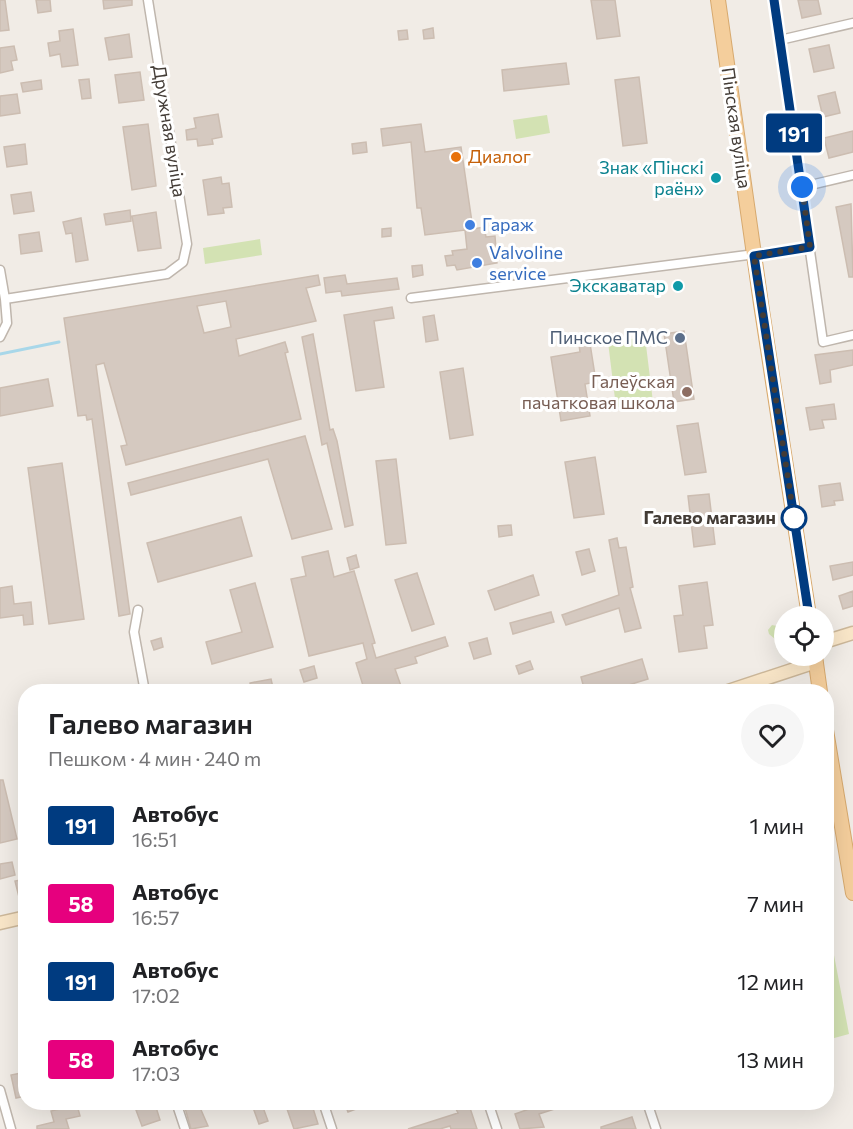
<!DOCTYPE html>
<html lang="ru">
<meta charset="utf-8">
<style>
:root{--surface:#fff;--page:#f6f6f6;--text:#202124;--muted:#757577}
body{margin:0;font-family:Commissioner,sans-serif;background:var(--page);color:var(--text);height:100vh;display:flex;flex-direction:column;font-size:22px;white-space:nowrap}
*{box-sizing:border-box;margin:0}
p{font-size:20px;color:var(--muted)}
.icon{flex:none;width:33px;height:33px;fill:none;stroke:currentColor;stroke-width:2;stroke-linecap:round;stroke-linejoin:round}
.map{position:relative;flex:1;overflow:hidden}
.side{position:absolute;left:18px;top:684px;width:816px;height:426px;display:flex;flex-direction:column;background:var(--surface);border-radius:24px;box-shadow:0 6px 24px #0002}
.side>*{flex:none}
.badge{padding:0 12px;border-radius:4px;font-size:21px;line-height:39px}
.controls{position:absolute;left:774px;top:606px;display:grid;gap:12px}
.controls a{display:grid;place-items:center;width:60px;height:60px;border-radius:50%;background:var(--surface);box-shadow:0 6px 24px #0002;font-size:30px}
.you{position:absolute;width:30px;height:30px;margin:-15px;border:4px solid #fff;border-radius:50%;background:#1a73e8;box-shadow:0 0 0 9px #1a73e833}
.map>.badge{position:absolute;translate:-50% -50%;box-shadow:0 0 0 3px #fff}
.round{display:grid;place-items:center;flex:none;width:63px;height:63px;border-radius:32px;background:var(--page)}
.headline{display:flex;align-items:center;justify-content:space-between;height:102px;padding:0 30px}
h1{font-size:28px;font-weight:600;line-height:45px}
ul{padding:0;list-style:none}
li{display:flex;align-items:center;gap:18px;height:78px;padding:0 30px}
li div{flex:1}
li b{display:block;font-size:22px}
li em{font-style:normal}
li .badge{min-width:66px;font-weight:700;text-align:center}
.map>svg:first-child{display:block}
.green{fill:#d3e2b3}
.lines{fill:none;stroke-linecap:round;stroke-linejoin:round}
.stream{stroke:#a8d7e9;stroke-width:3}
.building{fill:#d5c9c0;stroke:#ccbdb1;stroke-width:1.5;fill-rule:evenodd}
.street-casing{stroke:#bfb6ad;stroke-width:11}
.secondary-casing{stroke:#cdb89a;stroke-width:15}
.primary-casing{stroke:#d7a96e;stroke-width:16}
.street{stroke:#fff;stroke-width:8}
.secondary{stroke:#f9e6c8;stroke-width:12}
.primary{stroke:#f4ce9c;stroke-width:14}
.line-casing{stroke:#fff;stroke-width:14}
.line{stroke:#003b80;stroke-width:9}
.walk{stroke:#433c36;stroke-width:6;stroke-dasharray:0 10.8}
.food-dot{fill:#e8710a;stroke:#fff;stroke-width:2}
.culture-dot{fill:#0f9aa8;stroke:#fff;stroke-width:2}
.shop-dot{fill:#3f7fe0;stroke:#fff;stroke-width:2}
.service-dot{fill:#5c6f8a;stroke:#fff;stroke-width:2}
.education-dot{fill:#8d6e63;stroke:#fff;stroke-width:2}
.stop-dot{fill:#fff;stroke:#003b80;stroke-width:3}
.labels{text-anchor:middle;stroke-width:6;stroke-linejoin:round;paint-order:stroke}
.street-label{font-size:18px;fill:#433c36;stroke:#fff}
.food-label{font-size:18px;fill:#c56008;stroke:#fff;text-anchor:start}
.culture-label{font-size:18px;fill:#0d838f;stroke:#fff;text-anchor:end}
.shop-label{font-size:18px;fill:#366cbe;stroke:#fff;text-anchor:start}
.service-label{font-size:18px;fill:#4e5e75;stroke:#fff;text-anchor:end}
.education-label{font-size:18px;fill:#785e54;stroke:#fff;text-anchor:end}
.stop-label{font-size:18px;font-weight:bold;fill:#433c36;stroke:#fff;text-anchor:end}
</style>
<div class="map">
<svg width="853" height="1129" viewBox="0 0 853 1129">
<rect width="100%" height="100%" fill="#f1ece6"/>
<path class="green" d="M547,115L550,133L516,139L513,120Z
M260,239L262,255L205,264L203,248Z
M645,337L653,402L616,407L608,342Z
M772,625L781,627L782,638L775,639L769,634L768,630Z
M826,913L849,1034L827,1040H826Z"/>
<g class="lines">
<path class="stream" d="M0,354L59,342"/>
</g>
<path class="building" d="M0,0H5L9,30L0,31Z
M36,0H50L51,11L38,13Z
M103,0H132V5L104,9Z
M591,0H615L620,36L597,39Z
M798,0H818L821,14L802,18Z
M433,28L434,38L424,39L423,30Z
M73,29L78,65L62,67L60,54L50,56L48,43L60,41L59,31Z
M407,30L408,39L399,40L398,31Z
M129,34L132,57L109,60L105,38Z
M829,45L834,68L814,72L809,49Z
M14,46L17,60L11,61L13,70L0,73V48Z
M566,63L569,84L504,91L502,70Z
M140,72L144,100L119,103L115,75Z
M639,77L647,143L623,146L615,80Z
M89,79L91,98L82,99L79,80Z
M41,80L42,89L23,92L21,83Z
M835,92L840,113L823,117L818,96Z
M17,94L20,113L0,116V96Z
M218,114L222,137L212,139L213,144L198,146L197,139L187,140L186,130L196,128L194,118Z
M148,124L156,186L132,190L123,127Z
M421,124L425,152L461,147L473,229L484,227L486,237L495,236L497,263L457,270L455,265L447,266L445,256L453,255L452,251L467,249L465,230L425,235L421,208H417L411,142L383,146L381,129Z
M853,131V152L829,158L824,138Z
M366,142L367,152L353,154L352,144Z
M25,144L27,164L7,167L4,147Z
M221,177L222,184L229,183L232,207L223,208L224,213L208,215L203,180Z
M31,192L34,211L14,214L11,195Z
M851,204L853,277H849L836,207Z
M130,210L131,221L106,225L104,214Z
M156,212L161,248L138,251L132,216Z
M81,218L88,260L76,262L72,233L66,234L63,222Z
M391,228V236L382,237V229Z
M39,232L42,251L21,254L19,235Z
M422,265L423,275L413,277L412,266Z
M318,275L320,285L306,288L316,321L236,339L239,356L285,342L288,352L285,353L301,419L126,465L121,446L127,445L104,363L96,365L130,614L119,616L92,419L87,420L86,415L78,416L64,318ZM226,301L231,327L204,333L197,306Z
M345,275L347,284L397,278L399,289L342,296L341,291L326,293L324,278Z
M392,307L394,318L374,321L384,387L356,391L344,315Z
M434,315L438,340L426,342L423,317Z
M684,331L694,399L674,402L664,334Z
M313,334L330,430L333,429L337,441L353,525L345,527L327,443L322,445L302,337Z
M589,337L596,382L585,384L590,416L561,421L551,357L580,352L578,338Z
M853,350V365L830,370L831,382L820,384L815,355Z
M463,368L473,435L450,439L440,372Z
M48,379L53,406L0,416V388Z
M834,404L836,419L822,420L824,428L810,430L806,408Z
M698,423L706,472L685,475L677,426Z
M305,436L332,529L292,539L268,459L131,495L128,483Z
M595,457L604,514L574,518L565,462Z
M396,459L406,543L386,545L376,461Z
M62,463L84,619L49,624L28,468Z
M840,483L843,500L834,501L835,505L822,507L819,486Z
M709,494L715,544L694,547L688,496Z
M241,517L252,556L158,582L147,543Z
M511,525L512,535L499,537L498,526Z
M617,538L619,548L626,547L633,587L630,588L641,628L625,632L619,608L566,625L562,615L619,595L609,540Z
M589,549L595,571L582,575L576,552Z
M328,551L334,577L354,571L375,643L372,644L376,658L445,637L448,646L415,657L417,663L395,669L401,686L384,692H365L356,663L367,659L363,643L309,656L291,579L306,576L302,557Z
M356,555L359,567L350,570L347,558Z
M853,562V575L833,580L830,566Z
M417,573L434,624L412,631L395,580Z
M533,575L539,595L495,610L488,591Z
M707,582L713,625L704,626L707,648L679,652L674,616L683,615L679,586Z
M255,583L273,647L212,664L206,642L242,632L230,590Z
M12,586L14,604L31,602L33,624L24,625L23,615L0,618V588Z
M853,591V606L843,609L839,596Z
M551,612L554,622L513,634L510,623Z
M161,638L163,647L154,650L151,641Z
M487,638L491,654L474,659L469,643Z
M642,659L648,679L606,692H585L581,677Z
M530,661L533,669L519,674L516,666Z
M314,666L317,678L304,682L300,670Z
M271,679L274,692H252L250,683Z
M0,780H3L17,839L0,843Z
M12,862L15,875L0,879V864Z
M26,879V909H22L15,881Z
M26,1072V1096L16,1098L11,1075Z
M251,1102H261L268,1121L259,1124Z
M304,1102H311L318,1124L294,1129L287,1109Z
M344,1102H371L372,1103L348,1112Z
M549,1102L570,1104L539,1114L544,1127L520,1129L515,1114Z
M198,1103L208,1126L191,1129L185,1108Z
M155,1104L160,1120L142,1126L136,1110Z
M77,1105L80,1116L66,1119L69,1129H37V1126L54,1122L51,1111Z
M469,1105L477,1129H451L450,1126L440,1129H408L458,1113L456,1109Z
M632,1117L636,1129H601V1127Z"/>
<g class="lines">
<defs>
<path id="street" d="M774,0L823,342L853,335
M780,40L853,23
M802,187L853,175
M0,270L5,299
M411,298L810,247
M0,337L7,323L5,299L167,274L183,262L187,244L148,0
M138,610L134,632L145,692
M0,1090L11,1129
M176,1102L185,1129
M323,1102L332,1129
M488,1102L497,1129
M647,1102L656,1129"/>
<path id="secondary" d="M824,642L853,633
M725,692L816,662
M0,923L26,917"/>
<path id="primary" d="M718,0L761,304L809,616
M815,656L820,692
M826,730L853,893"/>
</defs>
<use href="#street" class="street-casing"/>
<use href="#secondary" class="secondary-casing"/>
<use href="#primary" class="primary-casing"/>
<use href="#street" class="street"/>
<use href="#secondary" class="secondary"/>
<use href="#primary" class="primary"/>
</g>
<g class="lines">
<defs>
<path id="line" d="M774,0L810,247L754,256L809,616"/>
</defs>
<use href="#line" class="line-casing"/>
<use href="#line" class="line"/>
<path class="walk" d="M794,518L754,256L810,247L802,187"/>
</g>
<circle class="food-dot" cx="456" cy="157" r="6"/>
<g class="culture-dot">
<circle cx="716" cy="178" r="6"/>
<circle cx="678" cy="286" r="6"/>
</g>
<g class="shop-dot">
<circle cx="470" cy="225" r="6"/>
<circle cx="477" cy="263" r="6"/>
</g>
<circle class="service-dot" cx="680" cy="338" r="6"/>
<circle class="education-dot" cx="687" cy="392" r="6"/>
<circle class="stop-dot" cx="794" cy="518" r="12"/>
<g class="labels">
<g class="street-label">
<text transform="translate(736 128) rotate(82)" y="6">Пінская вуліца</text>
<text transform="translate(169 131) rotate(81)" y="6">Дружная вуліца</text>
</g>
<g class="food-label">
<text x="468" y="163">Диалог</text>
</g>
<g class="culture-label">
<text x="704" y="174">Знак «Пінскі<tspan x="704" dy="21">раён»</tspan></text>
<text x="666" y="292">Экскаватар</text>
</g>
<g class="shop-label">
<text x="482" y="231">Гараж</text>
<text x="489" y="259">Valvoline<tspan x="489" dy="21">service</tspan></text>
</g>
<g class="service-label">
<text x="668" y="344">Пинское ПМС</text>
</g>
<g class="education-label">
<text x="675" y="388">Галеўская<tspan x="675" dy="21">пачатковая школа</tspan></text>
</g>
<g class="stop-label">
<text x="776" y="524">Галево магазин</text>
</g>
</g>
</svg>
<div class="controls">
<a><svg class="icon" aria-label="locate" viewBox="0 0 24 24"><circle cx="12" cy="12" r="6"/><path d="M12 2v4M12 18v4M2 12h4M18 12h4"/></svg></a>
</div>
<div class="you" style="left:802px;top:187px"></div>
<b class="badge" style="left:794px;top:133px;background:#003b80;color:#fff">191</b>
<section class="side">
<div class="headline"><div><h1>Галево магазин</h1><p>Пешком · 4 мин · 240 m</p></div><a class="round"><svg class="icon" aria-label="heart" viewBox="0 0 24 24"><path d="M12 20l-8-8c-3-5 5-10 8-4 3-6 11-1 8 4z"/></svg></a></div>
<ul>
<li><span class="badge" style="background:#003b80;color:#fff">191</span><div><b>Автобус</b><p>16:51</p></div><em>1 мин</em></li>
<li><span class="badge" style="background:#e6007e;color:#fff">58</span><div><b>Автобус</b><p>16:57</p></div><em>7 мин</em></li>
<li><span class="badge" style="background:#003b80;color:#fff">191</span><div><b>Автобус</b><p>17:02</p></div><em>12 мин</em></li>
<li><span class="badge" style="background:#e6007e;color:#fff">58</span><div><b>Автобус</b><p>17:03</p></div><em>13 мин</em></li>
</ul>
</section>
</div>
